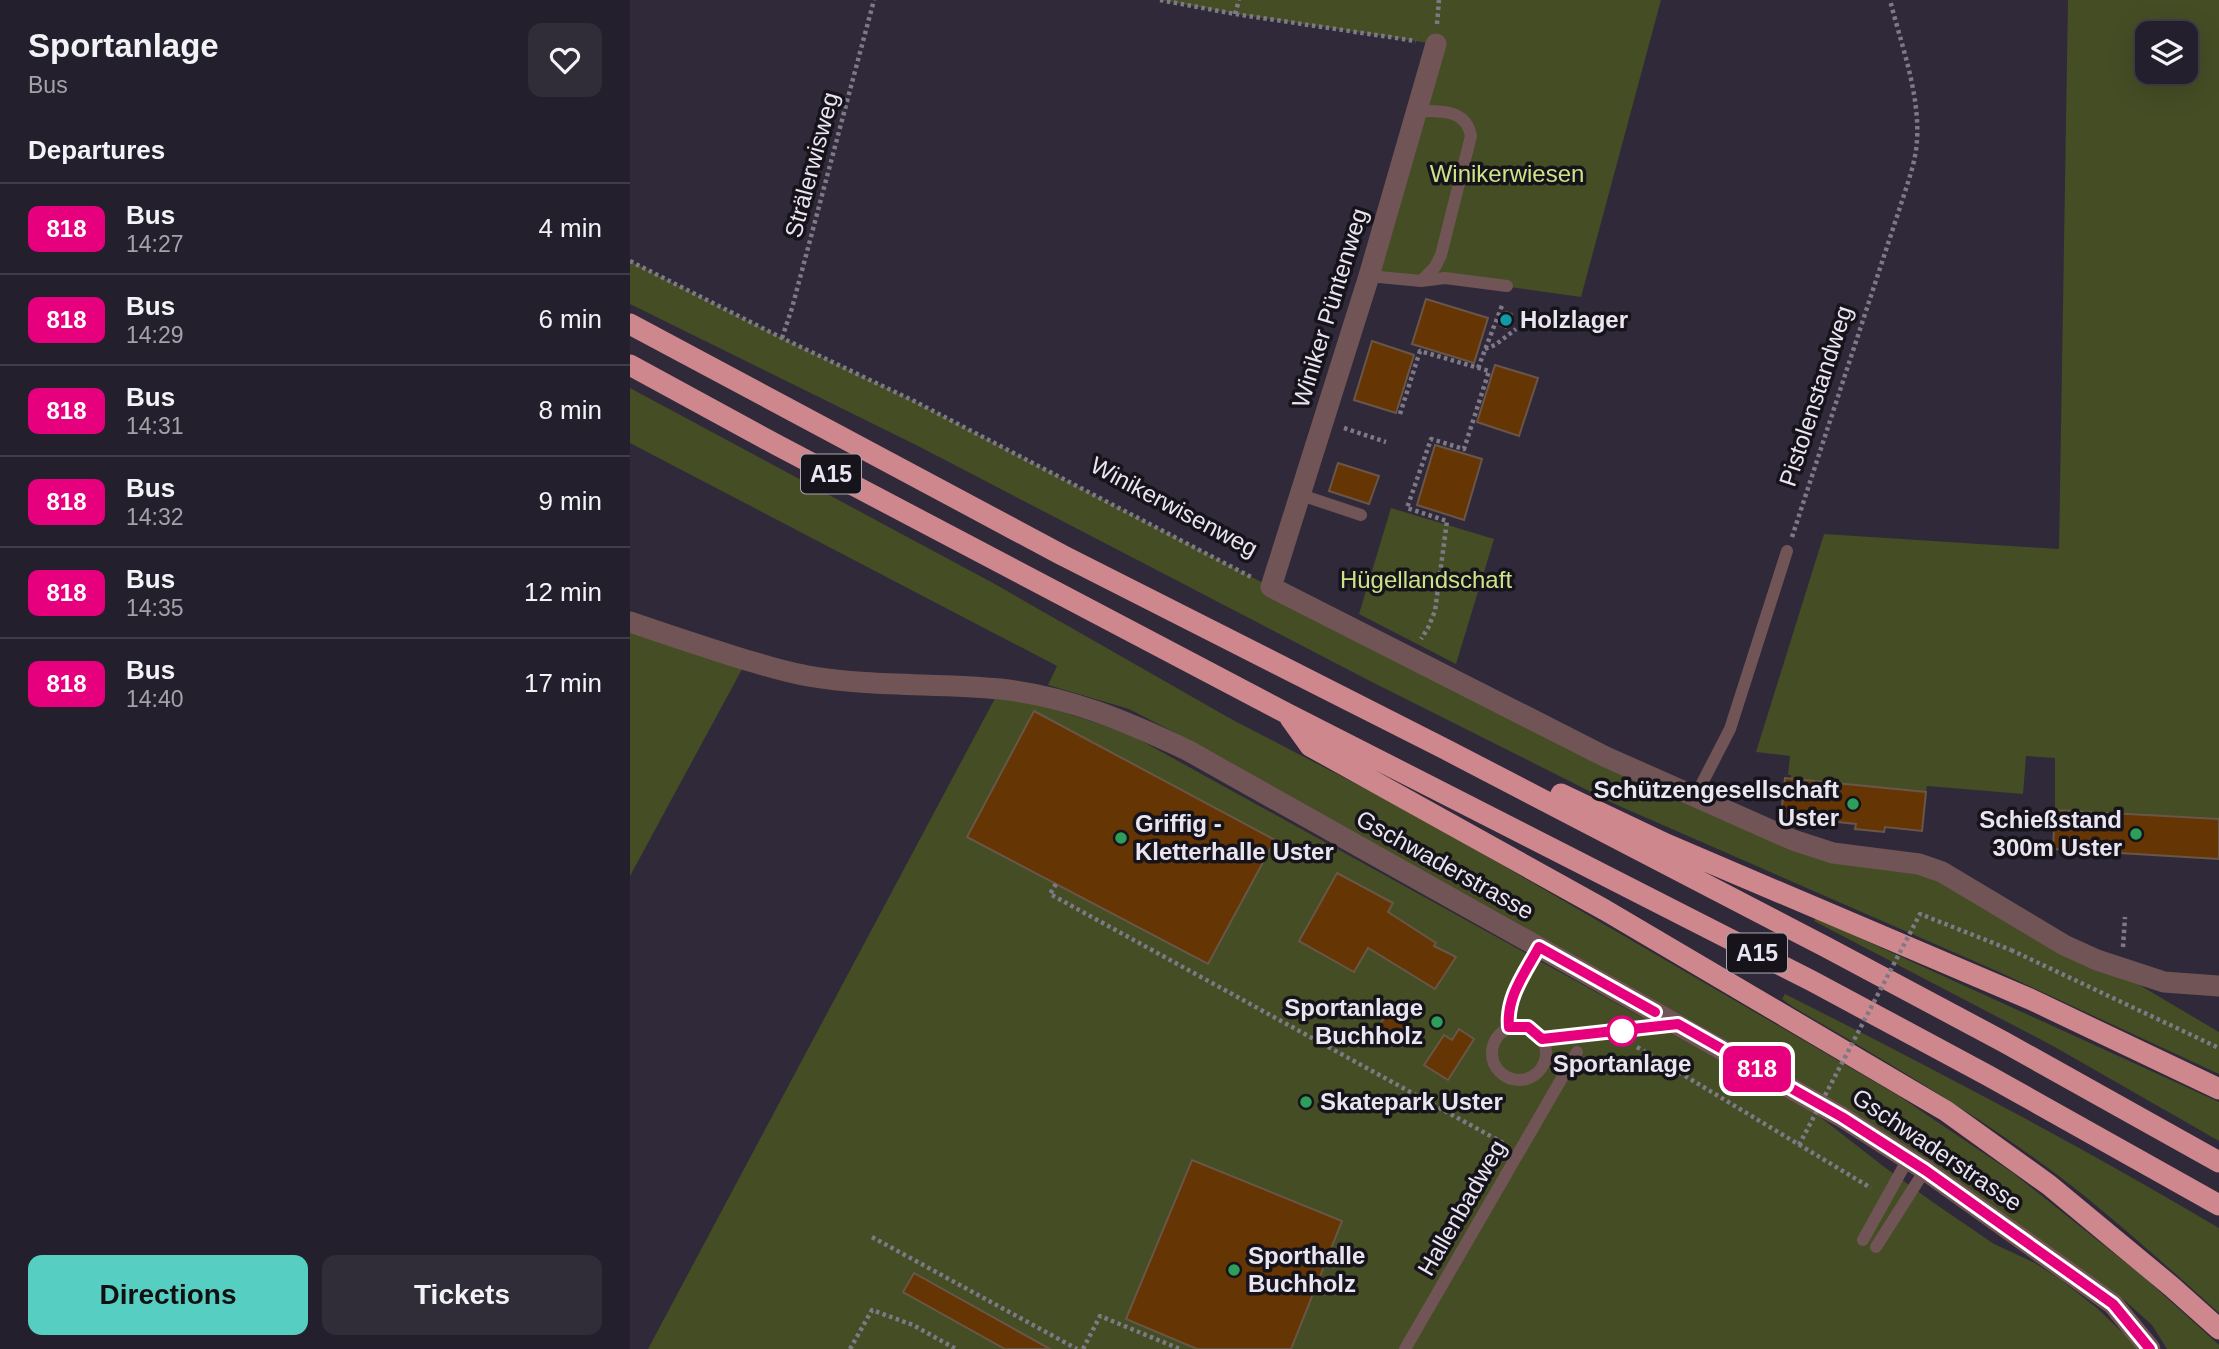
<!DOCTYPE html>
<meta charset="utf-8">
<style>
:root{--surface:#241f2c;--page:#302c38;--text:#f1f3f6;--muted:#a3a2a9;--line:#413d48;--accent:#56cec2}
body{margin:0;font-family:Arial,sans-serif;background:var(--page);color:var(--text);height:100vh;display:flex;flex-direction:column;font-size:26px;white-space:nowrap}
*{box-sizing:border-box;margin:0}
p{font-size:23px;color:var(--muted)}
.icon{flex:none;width:38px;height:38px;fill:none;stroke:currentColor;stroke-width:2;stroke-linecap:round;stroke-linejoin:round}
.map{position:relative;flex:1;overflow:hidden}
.details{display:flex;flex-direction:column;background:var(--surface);width:630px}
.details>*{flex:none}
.badge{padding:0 14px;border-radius:10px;font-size:24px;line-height:46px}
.tools{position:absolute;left:1505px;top:21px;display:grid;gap:14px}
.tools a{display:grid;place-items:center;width:63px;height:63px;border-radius:14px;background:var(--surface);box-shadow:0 7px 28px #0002,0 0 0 2px var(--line);font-size:35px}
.map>.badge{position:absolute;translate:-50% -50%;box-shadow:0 0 0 4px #fff}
h2{padding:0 28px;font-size:26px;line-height:63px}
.round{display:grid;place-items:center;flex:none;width:74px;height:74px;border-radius:14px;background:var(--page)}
.summary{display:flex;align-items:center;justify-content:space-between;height:119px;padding:0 28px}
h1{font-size:33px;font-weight:700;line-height:52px}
.primary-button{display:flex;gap:14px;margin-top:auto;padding:14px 28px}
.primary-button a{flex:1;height:80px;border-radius:14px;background:var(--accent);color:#111;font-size:28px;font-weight:700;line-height:80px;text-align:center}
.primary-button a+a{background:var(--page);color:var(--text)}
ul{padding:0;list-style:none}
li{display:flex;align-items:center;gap:21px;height:91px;padding:0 28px;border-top:2px solid var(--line)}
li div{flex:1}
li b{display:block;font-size:26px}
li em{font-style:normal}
li .badge{min-width:77px;font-weight:700;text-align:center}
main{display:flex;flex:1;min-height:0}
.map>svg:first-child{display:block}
.green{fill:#444d24;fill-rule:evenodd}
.building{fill:#653504;stroke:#695648;stroke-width:2}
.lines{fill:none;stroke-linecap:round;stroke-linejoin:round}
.path{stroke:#7e7987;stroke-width:4.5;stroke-dasharray:3.5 3.5;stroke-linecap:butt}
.lane{stroke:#715455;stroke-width:12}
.street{stroke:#715455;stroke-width:21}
.highway{stroke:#ce878c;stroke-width:21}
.path-bridge{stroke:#7e7987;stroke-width:4.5;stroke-dasharray:3.5 3.5;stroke-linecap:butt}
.line-casing{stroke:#fff;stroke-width:16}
.line{stroke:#e6007e;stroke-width:10}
.culture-dot{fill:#0f9aa8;stroke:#16131b;stroke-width:2.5}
.leisure-dot{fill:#2e9e5b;stroke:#16131b;stroke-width:2.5}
.stop-dot{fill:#fff;stroke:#e6007e;stroke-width:3.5}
.labels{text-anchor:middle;stroke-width:7;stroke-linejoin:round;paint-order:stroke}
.shield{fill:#16131b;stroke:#aaa6b1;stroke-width:2}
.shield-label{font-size:23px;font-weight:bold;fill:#e9e5f1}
.street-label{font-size:24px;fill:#e9e5f1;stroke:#16131b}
.park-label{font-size:24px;fill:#cce388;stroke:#16131b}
.poi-label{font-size:24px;font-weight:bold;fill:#e9e5f1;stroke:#16131b;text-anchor:start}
.stop-label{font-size:24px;font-weight:bold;fill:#e9e5f1;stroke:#16131b}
</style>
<main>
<section class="details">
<div class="summary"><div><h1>Sportanlage</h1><p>Bus</p></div><a class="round"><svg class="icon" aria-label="heart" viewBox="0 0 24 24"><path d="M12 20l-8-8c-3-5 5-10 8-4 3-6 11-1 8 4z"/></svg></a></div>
<h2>Departures</h2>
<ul>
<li><span class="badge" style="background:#e6007e;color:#fff">818</span><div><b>Bus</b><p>14:27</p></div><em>4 min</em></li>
<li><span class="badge" style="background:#e6007e;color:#fff">818</span><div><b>Bus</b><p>14:29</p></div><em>6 min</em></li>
<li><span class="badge" style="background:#e6007e;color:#fff">818</span><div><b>Bus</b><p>14:31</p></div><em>8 min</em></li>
<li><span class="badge" style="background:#e6007e;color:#fff">818</span><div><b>Bus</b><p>14:32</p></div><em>9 min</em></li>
<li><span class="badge" style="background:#e6007e;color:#fff">818</span><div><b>Bus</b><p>14:35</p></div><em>12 min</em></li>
<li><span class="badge" style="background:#e6007e;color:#fff">818</span><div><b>Bus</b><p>14:40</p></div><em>17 min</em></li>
</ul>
<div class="primary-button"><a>Directions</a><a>Tickets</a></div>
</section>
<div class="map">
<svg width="1589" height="1349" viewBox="0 0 1589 1349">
<rect width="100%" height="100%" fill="#30293a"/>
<path class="green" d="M530,0H1031L951,297L815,278L739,276L805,44L605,14Z
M1438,0H1589V819L1425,810V758L1396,756L1393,794L1297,786L1296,792L1201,782L1200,778H1197L1196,782L1161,778V775H1158L1160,756L1126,752L1194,534L1429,549ZM1517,33H1556V72H1517Z
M0,261L152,338L284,401L641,587L1163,840L1289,864L1467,960L1589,1032V1074L1369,972L987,805L738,680L290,447L0,304Z
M0,388L363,583L601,719L786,815L1269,1096L1383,1173L1515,1278L1589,1345V1349H1537L1522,1325L1493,1299L1295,1158L1214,1106L561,741L499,709L418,685L427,666L0,443Z
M761,508L864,539L826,664L729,614Z
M0,622L117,660L0,876Z
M370,689C412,708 457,718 501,735L1185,1113L1253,1166L1304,1203L1364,1244L1405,1263L1431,1280L1467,1308L1493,1333L1528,1349H18Z
M1186,918L1589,1102V1141L1423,1046L1184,921Z
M1155,994C1302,1068 1448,1144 1589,1228V1313C1546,1274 1502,1235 1457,1198C1366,1125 1264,1066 1163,1007L1152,999Z"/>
<path class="building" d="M796,299L858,318L844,363L782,344Z
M876,312L882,314L876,328L871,326Z
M742,341L784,355L766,413L724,400Z
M865,365L908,378L889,436L847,422Z
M805,445L852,459L834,520L787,505Z
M708,463L749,476L739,504L699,491Z
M404,711L645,840L578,964L337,837Z
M1155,778L1296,792L1292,831L1255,827L1254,832L1225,829L1226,824L1151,816Z
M1425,810L1589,819V859L1423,849Z
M707,873L763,903L758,912L806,943L804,946L826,957L805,989L738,948L724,972L669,941Z
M758,1012L776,1024L762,1044L745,1032Z
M829,1029L844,1039L818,1080L794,1065L814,1035L822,1040Z
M562,1160L712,1221L661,1349H567L496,1319Z
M284,1273L420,1349H375L273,1292Z"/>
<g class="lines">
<path class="path" d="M530,0L605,14L786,41
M605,14L609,0
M807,24L809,0
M0,261L152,338L284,401L623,578
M152,338L162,308L244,0
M855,349L865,345L886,329
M848,368L873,303
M770,414L790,351L859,371L834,449L801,439L777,508L817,521L805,611L798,628L791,639
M714,428L756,442
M1162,537L1273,198C1279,179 1286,160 1287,140C1290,94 1271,44 1260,0
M426,884L420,894L875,1144
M1493,947L1495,917
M1381,950L1589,1048
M1007,1047L1241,1188
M242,1237L447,1349
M220,1349L242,1310L283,1325L326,1349
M453,1349L470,1316L550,1349"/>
<path class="lane" d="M786,111C809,111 836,108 841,136L811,255L805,267L791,281
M739,276L791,281L815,278L877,286
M671,495L731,515
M1066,795L1100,729L1157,551
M862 1053a27 27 0 1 1 54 0a27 27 0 1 1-54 0Z
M879,1027C877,997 895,973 909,948
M912,1039L1044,1025
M1233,1240L1278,1159
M1246,1247L1295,1170
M775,1349L947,1052"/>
<path class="street" d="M806,44L739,276L641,587L976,757L1163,840L1203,853L1289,864L1312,872L1434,945L1467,960L1534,982L1589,986
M0,622C35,634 71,646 106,657C130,664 154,672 178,676C242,687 306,683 370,689C437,696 496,721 557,750L1212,1117L1295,1170L1483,1304L1520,1349"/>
<path class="highway" d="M0,324L432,555L815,749L1196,947L1374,1042L1589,1162
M0,365L147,445L658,714L1182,981L1357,1075L1589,1205
M660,718L680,746L975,910L1316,1111L1419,1185L1542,1287L1589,1329
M931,794L1036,844L1400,999L1589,1089"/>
<path class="path-bridge" d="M1169,1145L1290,914L1381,950"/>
</g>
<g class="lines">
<defs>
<path id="line" d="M1025,1012L909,947C895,973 876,997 879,1027H898L912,1039L1048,1024L1212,1117L1295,1170L1483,1304L1520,1349"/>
</defs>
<use href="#line" class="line-casing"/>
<use href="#line" class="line"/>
</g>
<circle class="culture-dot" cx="876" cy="320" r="7"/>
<g class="leisure-dot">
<circle cx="1223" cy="804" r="7"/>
<circle cx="1506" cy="834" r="7"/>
<circle cx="491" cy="838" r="7"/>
<circle cx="807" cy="1022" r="7"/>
<circle cx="676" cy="1102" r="7"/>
<circle cx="604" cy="1270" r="7"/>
</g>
<circle class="stop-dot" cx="992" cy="1031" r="14"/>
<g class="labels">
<g class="shield">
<rect x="171" y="454.5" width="60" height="39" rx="5"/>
<rect x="1097" y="933.5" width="60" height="39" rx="5"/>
</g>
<g class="shield-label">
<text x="201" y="482">A15</text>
<text x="1127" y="961">A15</text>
</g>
<g class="street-label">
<text transform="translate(182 165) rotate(-75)" y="8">Strälerwisweg</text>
<text transform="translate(700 308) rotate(-73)" y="8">Winiker Püntenweg</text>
<text transform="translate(1186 396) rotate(-72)" y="8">Pistolenstandweg</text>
<text transform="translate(544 507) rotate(28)" y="8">Winikerwisenweg</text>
<text transform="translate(815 865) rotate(29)" y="8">Gschwaderstrasse</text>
<text transform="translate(1307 1150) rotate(34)" y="8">Gschwaderstrasse</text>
<text transform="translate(832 1208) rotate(-60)" y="8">Hallenbadweg</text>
</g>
<g class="park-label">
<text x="877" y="182">Winikerwiesen</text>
<text x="796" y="588">Hügellandschaft</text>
</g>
<g class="poi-label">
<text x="890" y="328">Holzlager</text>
<text x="1209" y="798" text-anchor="end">Schützengesellschaft<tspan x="1209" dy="28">Uster</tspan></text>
<text x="1492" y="828" text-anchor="end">Schießstand<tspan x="1492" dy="28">300m Uster</tspan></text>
<text x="505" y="832">Griffig -<tspan x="505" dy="28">Kletterhalle Uster</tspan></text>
<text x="793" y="1016" text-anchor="end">Sportanlage<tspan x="793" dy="28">Buchholz</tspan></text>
<text x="690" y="1110">Skatepark Uster</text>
<text x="618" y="1264">Sporthalle<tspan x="618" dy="28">Buchholz</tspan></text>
</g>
<g class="stop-label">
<text x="992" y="1072">Sportanlage</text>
</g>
</g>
</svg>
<div class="tools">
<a><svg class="icon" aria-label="layers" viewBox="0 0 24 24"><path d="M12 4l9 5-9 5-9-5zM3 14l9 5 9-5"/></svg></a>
</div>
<b class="badge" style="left:1127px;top:1069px;background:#e6007e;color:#fff">818</b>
</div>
</main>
